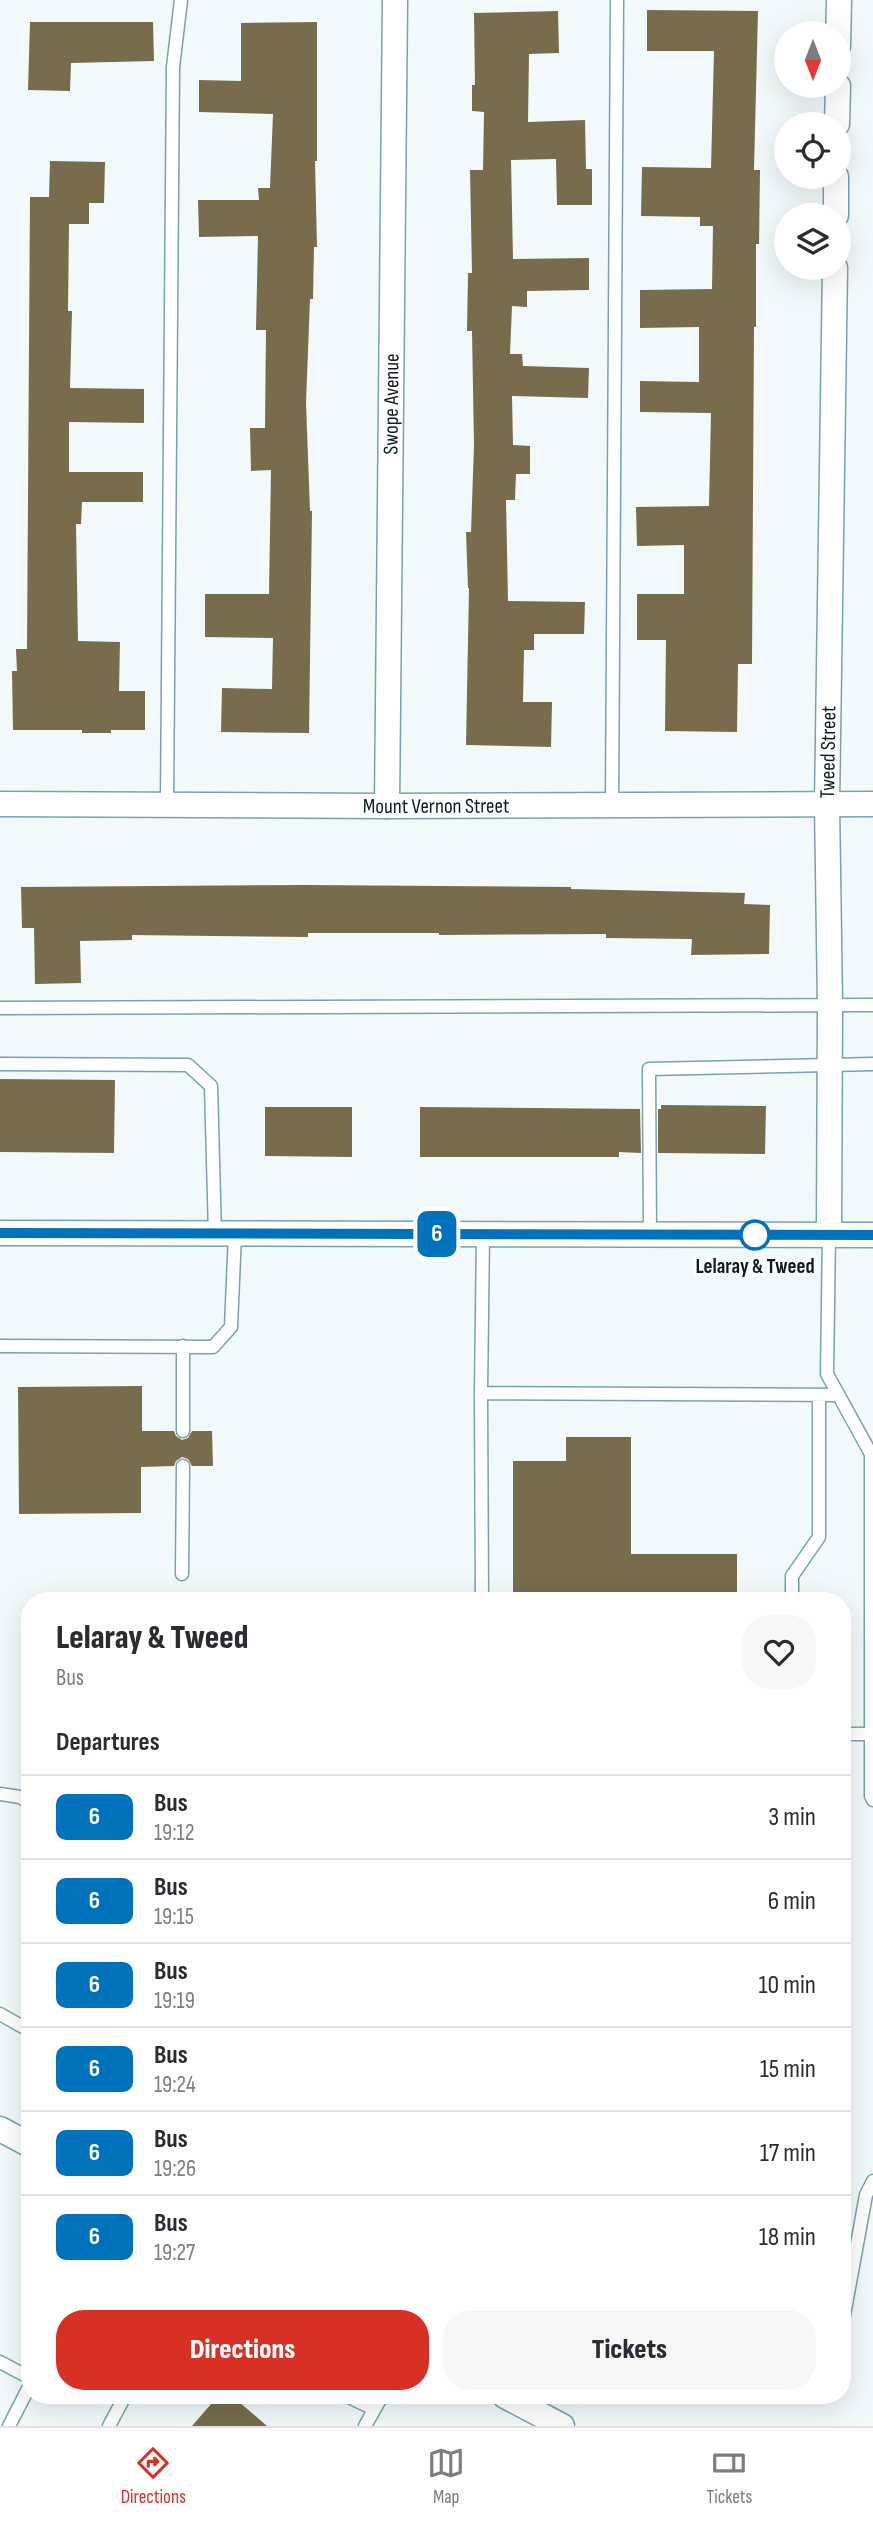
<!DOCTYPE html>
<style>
:root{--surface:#fff;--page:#f7f7f7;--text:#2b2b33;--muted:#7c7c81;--line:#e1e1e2;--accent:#d93025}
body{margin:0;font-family:"Sofia Sans Condensed",sans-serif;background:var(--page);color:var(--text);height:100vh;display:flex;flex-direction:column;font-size:26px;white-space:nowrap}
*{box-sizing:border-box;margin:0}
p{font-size:23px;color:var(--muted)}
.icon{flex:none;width:38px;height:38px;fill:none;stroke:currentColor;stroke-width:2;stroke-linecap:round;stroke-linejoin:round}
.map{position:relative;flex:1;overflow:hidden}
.panel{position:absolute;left:21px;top:1592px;width:830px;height:812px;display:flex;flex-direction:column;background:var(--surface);border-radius:28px;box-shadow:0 7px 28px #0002}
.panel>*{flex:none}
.badge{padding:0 14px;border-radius:10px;font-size:24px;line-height:46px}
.needle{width:46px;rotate:180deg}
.controls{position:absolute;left:774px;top:21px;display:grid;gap:14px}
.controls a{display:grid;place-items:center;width:77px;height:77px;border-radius:50%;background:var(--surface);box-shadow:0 7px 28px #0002;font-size:35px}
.map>.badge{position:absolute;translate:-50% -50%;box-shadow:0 0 0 4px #fff}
h2{padding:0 35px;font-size:26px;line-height:63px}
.round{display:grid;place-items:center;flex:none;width:74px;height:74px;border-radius:28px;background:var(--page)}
.summary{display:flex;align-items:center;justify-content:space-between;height:119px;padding:0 35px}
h1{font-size:33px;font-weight:800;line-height:52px}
.button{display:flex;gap:14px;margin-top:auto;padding:14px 35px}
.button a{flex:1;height:80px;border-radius:28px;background:var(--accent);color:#fff;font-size:28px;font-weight:800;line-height:80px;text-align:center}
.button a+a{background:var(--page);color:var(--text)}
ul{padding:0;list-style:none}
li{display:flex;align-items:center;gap:21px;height:84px;padding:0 35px;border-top:2px solid var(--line)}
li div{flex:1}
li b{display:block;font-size:26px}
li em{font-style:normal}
li .badge{min-width:77px;font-weight:700;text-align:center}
.tabs{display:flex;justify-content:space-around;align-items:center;height:98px;border-top:2px solid var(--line);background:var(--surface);font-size:19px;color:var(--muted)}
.tabs a{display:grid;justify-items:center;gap:4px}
.tabs .active{color:var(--accent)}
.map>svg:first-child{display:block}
.building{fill:#786c4d}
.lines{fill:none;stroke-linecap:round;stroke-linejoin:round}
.lane-casing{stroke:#78a2ac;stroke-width:15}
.street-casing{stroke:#78a2ac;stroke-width:27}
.lane{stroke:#fff;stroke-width:12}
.street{stroke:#fff;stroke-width:24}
.line-casing{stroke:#fff;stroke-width:16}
.line{stroke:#0072bc;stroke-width:10}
.stop-dot{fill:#fff;stroke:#0072bc;stroke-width:3.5}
.labels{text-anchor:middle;stroke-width:6;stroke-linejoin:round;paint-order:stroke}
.street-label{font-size:21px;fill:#0b1c20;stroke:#fff}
.stop-label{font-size:21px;font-weight:bold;fill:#0b1c20;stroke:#fff}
</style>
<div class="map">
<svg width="873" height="2426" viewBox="0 0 873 2426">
<rect width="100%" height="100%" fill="#f1f9fb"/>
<path class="building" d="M647,10L758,11L754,170H760L759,244H756V327H754L752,664H738L737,732L665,731L666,640H637V594H684V545L637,546L636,507L709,506L711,413L640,412V381L699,382V327L640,328V290L712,289L713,226H700V217L641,216L642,167L711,168L714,51H647Z
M558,11L559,53L529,54L528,122L585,120L586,169H592V205H557L556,159L511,160L513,259L589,258V290L527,291V307L512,306L510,354H522L523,366L589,368L588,398L512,396L513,445L530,446V474H516L515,500H506L508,601L585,602L584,634H534V650H524L523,702H552L551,747L466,745L469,588H468L466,532H471L474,445L472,331H467L468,273H472L470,170H483L484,112L472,111V85H475L474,13Z
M30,22H153L154,61L71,63L70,91L28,90Z
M317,22V161H315L317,247H314L313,299H310L306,403L310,511H312L309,733L221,732L222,688L272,689L273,638L205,637V594H269L271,470L251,471L250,428H265L266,330H256L258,236L199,237L198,200H259L258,188H270L273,114L199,112V80L241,81V23Z
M50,161L105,162L104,203H89V224H69L68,311H72L70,388L144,389V423L69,422V472H143V502H82L81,524H76L78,641L120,642L119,691H145V730H111V733H82V730H13L12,671H17L16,649H27L30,197H49Z
M306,885L571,887V889L745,893L744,904L770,905L769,954L691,955L692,939L606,938V934L439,935V933H308V937L132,935V940L80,941L81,983L35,984L34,928H22L21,887Z
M0,1079L115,1080L114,1153L0,1152Z
M661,1105L766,1106L765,1154L658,1153V1109H661Z
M265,1107H352V1157L265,1156Z
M420,1107L640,1109L641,1153L619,1152V1157H420Z
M142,1386V1431H174L176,1436L182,1440L188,1438L192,1431H212L213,1466H192L188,1459L182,1457L176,1461L174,1466L141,1467V1513L19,1514L18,1387Z
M566,1437H631V1554H737V1601H513V1461H566Z
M218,2396H232L267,2426H192Z"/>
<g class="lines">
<defs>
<path id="lane" d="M167,804L173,67L181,0
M612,805L617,0
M0,1008L873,1005
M0,1064L188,1065L211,1086L215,1234
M483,1234L481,1393L838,1395
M650,1235L649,1069L873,1064
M829,1235L827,1374L871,1454V1796L873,1800
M0,1346L213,1347L231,1327L235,1234
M183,1346V1431
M481,1393L482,1601
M182,1574L183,1466
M792,1601V1576L819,1537V1395
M842,1734H871
M0,1794L20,1797L30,1803
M0,2014L30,2031
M842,2326L866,2195L873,2181
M0,2362L30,2378
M347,2396L374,2409
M9,2426L30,2385
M109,2426L125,2396
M365,2426L382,2396"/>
<g id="street">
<path d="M838,46L839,0"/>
<path d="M837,124L838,86"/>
<path d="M836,215V177"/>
<path id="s1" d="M0,804L387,806L873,804"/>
<path id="s2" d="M387,806L395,0"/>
<path d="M0,1233L873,1235"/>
<path id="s3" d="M829,1235L830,1005L827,804L835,268"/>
<path d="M0,2129L30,2145"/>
<path d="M505,2396L562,2426"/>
</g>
</defs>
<use href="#lane" class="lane-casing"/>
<use href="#street" class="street-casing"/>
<use href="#lane" class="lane"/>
<use href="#street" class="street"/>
</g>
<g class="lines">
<defs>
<path id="line" d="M0,1233L873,1235"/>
</defs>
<use href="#line" class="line-casing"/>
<use href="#line" class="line"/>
</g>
<circle class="stop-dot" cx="755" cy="1235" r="14"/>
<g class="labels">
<g class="street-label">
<text dy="7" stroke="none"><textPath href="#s2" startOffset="402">Swope Avenue</textPath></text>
<text dy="7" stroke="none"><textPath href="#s3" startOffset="483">Tweed Street</textPath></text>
<text dy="7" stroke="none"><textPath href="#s1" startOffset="436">Mount Vernon Street</textPath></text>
</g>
<g class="stop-label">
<text x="755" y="1273">Lelaray &amp; Tweed</text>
</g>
</g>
</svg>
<div class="controls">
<a><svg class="needle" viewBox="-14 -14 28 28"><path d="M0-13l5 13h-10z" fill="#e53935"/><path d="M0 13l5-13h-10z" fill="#7c7c81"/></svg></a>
<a><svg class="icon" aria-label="locate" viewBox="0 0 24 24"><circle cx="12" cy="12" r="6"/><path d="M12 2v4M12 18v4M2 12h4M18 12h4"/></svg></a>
<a><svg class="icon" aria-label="layers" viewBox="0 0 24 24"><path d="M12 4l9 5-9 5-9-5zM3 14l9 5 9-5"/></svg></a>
</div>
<b class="badge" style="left:437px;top:1234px;background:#0072bc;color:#fff">6</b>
<section class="panel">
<div class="summary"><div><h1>Lelaray &amp; Tweed</h1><p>Bus</p></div><a class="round"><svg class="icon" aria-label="heart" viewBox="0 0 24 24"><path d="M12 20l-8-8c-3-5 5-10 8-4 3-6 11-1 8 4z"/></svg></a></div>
<h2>Departures</h2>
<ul>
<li><span class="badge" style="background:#0072bc;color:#fff">6</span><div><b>Bus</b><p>19:12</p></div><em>3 min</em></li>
<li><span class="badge" style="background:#0072bc;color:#fff">6</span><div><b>Bus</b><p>19:15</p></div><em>6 min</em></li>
<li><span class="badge" style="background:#0072bc;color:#fff">6</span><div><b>Bus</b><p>19:19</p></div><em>10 min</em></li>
<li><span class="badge" style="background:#0072bc;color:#fff">6</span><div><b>Bus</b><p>19:24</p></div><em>15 min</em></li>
<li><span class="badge" style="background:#0072bc;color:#fff">6</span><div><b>Bus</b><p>19:26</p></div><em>17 min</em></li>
<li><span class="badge" style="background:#0072bc;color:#fff">6</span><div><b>Bus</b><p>19:27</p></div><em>18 min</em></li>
</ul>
<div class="button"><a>Directions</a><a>Tickets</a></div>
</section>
</div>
<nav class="tabs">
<a class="active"><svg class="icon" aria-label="directions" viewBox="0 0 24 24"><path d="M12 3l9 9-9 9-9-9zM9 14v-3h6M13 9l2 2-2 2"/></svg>Directions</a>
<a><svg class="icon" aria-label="map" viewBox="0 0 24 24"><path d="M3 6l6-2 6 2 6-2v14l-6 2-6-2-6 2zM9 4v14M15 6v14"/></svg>Map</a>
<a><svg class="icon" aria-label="tickets" viewBox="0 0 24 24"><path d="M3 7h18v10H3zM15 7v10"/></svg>Tickets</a>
</nav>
